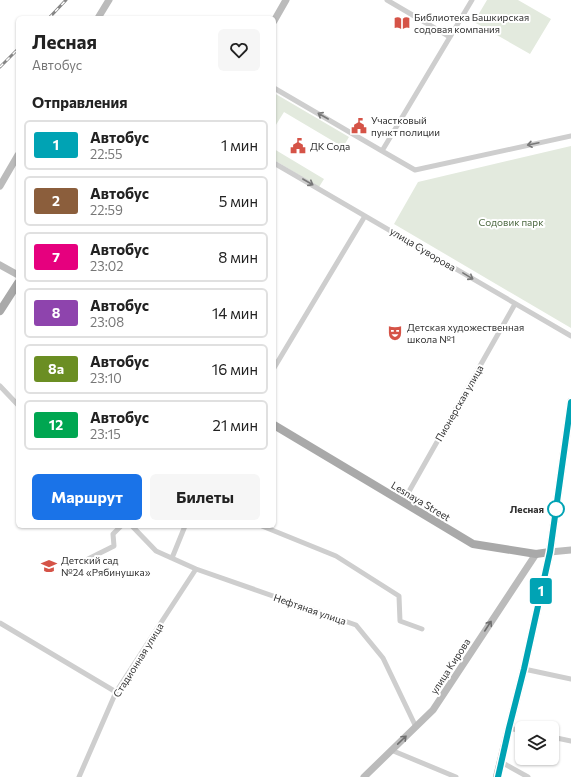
<!DOCTYPE html>
<html lang="ru">
<meta charset="utf-8">
<style>
:root{--surface:#fff;--page:#f6f6f6;--text:#222;--muted:#767676;--line:#e0e0e0;--accent:#1a73e8}
body{margin:0;font-family:Commissioner,sans-serif;background:var(--page);color:var(--text);height:100vh;display:flex;flex-direction:column;font-size:15px;white-space:nowrap}
*{box-sizing:border-box;margin:0}
p{font-size:13px;color:var(--muted)}
.icon{flex:none;width:22px;height:22px;fill:none;stroke:currentColor;stroke-width:2;stroke-linecap:round;stroke-linejoin:round}
.map{position:relative;flex:1;overflow:hidden}
.side{position:absolute;left:16px;top:16px;width:260px;height:512px;display:flex;flex-direction:column;background:var(--surface);border-radius:6px;box-shadow:0 1px 3px #0004}
.side>*{flex:none}
.badge{padding:0 8px;border-radius:3px;font-size:14px;line-height:26px}
.tools{position:absolute;left:515px;top:721px;display:grid;gap:8px}
.tools a{display:grid;place-items:center;width:44px;height:44px;border-radius:6px;background:var(--surface);box-shadow:0 1px 3px #0004;font-size:20px}
.map>.badge{position:absolute;translate:-50% -50%;box-shadow:0 0 0 2px #fff}
h2{padding:0 16px;font-size:15px;line-height:36px}
.round{display:grid;place-items:center;flex:none;width:42px;height:42px;border-radius:6px;background:var(--page)}
.head{display:flex;align-items:center;justify-content:space-between;height:68px;padding:0 16px}
h1{font-size:19px;font-weight:700;line-height:30px}
.primary-button{display:flex;gap:8px;margin-top:auto;padding:8px 16px}
.primary-button a{flex:1;height:46px;border-radius:6px;background:var(--accent);color:#fff;font-size:16px;font-weight:700;line-height:46px;text-align:center}
.primary-button a+a{background:var(--page);color:var(--text)}
ul{padding:0;list-style:none}
li{display:flex;align-items:center;gap:12px;height:50px;margin:0 8px 6px;padding:0 8px;border:2px solid var(--line);border-radius:6px}
li div{flex:1}
li b{display:block;font-size:15px}
li em{font-style:normal}
li .badge{min-width:44px;font-weight:700;text-align:center}
.map>svg:first-child{display:block}
.green{fill:#e3eade}
.lines{fill:none;stroke-linecap:round;stroke-linejoin:round}
.street{stroke:#cecece;stroke-width:5}
.secondary{stroke:#bbb;stroke-width:7}
.primary{stroke:#a9a9a9;stroke-width:8}
.rail-casing{stroke:#868686;stroke-width:3}
.rail{stroke:#fff;stroke-width:1.5;stroke-dasharray:4.5;stroke-linecap:butt}
.oneway{stroke:#787878}
.oneway2{stroke:#6f6f6f}
.line-casing{stroke:#fff;stroke-width:9}
.line{stroke:#00a3b4;stroke-width:6}
.stop-dot{fill:#fff;stroke:#00a3b4;stroke-width:2}
.labels{text-anchor:middle;stroke-width:4;stroke-linejoin:round;paint-order:stroke}
.poi-label{font-size:10px;fill:#313131;stroke:#fff;text-anchor:start}
.park-label{font-size:10px;fill:#4e6a42;stroke:#fff}
.street-label{font-size:10px;fill:#313131;stroke:#fff}
.stop-label{font-size:10px;font-weight:bold;fill:#313131;stroke:#fff;text-anchor:end}
</style>
<div class="map">
<svg width="571" height="777" viewBox="0 0 571 777">
<rect width="100%" height="100%" fill="#fff"/>
<path class="green" d="M487,0H518L551,19L530,54L474,22Z
M274,93L349,137L343,147L284,112L274,128Z
M571,146V328L394,224L418,182Z
M274,149L324,179L319,187L274,160Z"/>
<g class="lines">
<path class="street" d="M387,0L450,37
M274,88L382,151L415,170L571,136
M382,151L472,0
M274,163L571,336
M274,368L365,216
M0,386L18,405
M403,502L515,304
M132,526L156,551L196,569L356,625L383,658L416,727
M262,526L336,556L399,596L400,621L422,629
M172,558L185,526
M88,559L114,546L113,534L121,526
M0,623L116,692
M524,669L571,679
M509,728L522,731
M552,737L571,741
M391,750L456,777
M501,762L528,777
M79,777L116,692L151,638L196,569"/>
<path class="secondary" d="M98,18L109,0
M274,21L286,0
M0,186L18,155
M0,265L18,275
M550,552L571,550
M364,777L433,710L536,554"/>
<path class="primary" d="M0,311L18,283
M274,425L433,520L473,544L536,554L550,552
M497,777L509,728L524,669L550,552L571,402"/>
<defs>
<path id="rail" d="M49,18L66,0
M0,67L18,49"/>
</defs>
<use href="#rail" class="rail-casing"/>
<use href="#rail" class="rail"/>
</g>
<defs><path id="oneway-shaft" d="M-6 0H5M1.5-3L5.5 0L1.5 3" fill="none" stroke-width="1.6" stroke-linecap="round" stroke-linejoin="round"/></defs>
<g class="oneway">
<use href="#oneway-shaft" transform="translate(323 116) rotate(-150)"/>
<use href="#oneway-shaft" transform="translate(533 144) rotate(168)"/>
<use href="#oneway-shaft" transform="translate(308 182) rotate(30)"/>
<use href="#oneway-shaft" transform="translate(468 276) rotate(31)"/>
</g>
<g class="oneway2">
<use href="#oneway-shaft" transform="translate(488 626) rotate(-57)"/>
<use href="#oneway-shaft" transform="translate(402 740) rotate(-44)"/>
</g>
<g class="lines">
<defs>
<path id="line" d="M498,777L509,728L524,669L550,552L571,402"/>
</defs>
<use href="#line" class="line-casing"/>
<use href="#line" class="line"/>
</g>
<defs>
<symbol id="library-bare" viewBox="-9 -9 18 18"><path d="M-6-4Q-3-5.5-.7-3.5V5Q-3 3-6 4ZM6-4Q3-5.5 .7-3.5V5Q3 3 6 4Z" fill="#d55347" stroke="#fff" stroke-width="2.5" paint-order="stroke"/></symbol>
<symbol id="civic-bare" viewBox="-9 -9 18 18"><path d="M-.6-6.5H3V-4.5H.6V-3L4-1V1h2V6H-6V1h2V-1L-.6-3ZM-1.2 2.5V6h2.4V2.5Z" fill="#d55347" stroke="#fff" stroke-width="2.5" paint-order="stroke"/></symbol>
<symbol id="theatre-bare" viewBox="-9 -9 18 18"><path d="M-5-5.5Q0-4 5-5.5V0Q5 5 0 6Q-5 5-5 0ZM-3.3-2.5H-1v1.5H-3.3ZM1-2.5H3.3v1.5H1ZM-2.8 1Q0 5.5 2.8 1Z" fill="#d55347" stroke="#fff" stroke-width="2.5" paint-order="stroke"/></symbol>
<symbol id="school-bare" viewBox="-9 -9 18 18"><path d="M0-5L7-2L0 1L-7-2ZM-4 1L0 2.5L4 1V4Q0 6-4 4Z" fill="#d55347" stroke="#fff" stroke-width="2.5" paint-order="stroke"/></symbol>
</defs>
<g fill-rule="evenodd">
<use href="#library-bare" x="391" y="12" width="22" height="22"/>
<use href="#civic-bare" x="348" y="115" width="22" height="22"/>
<use href="#civic-bare" x="287" y="135" width="22" height="22"/>
<use href="#theatre-bare" x="384" y="322" width="22" height="22"/>
<use href="#school-bare" x="38" y="555" width="22" height="22"/>
</g>
<circle class="stop-dot" cx="556" cy="509" r="8"/>
<g class="labels">
<g class="poi-label">
<text x="414" y="21">Библиотека Башкирская<tspan x="414" dy="12">содовая компания</tspan></text>
<text x="371" y="124">Участковый<tspan x="371" dy="12">пункт полиции</tspan></text>
<text x="310" y="150">ДК Сода</text>
<text x="407" y="331">Детская художественная<tspan x="407" dy="12">школа №1</tspan></text>
<text x="61" y="564">Детский сад<tspan x="61" dy="12">№24 «Рябинушка»</tspan></text>
</g>
<g class="park-label">
<text x="511" y="226">Содовик парк</text>
</g>
<g class="street-label">
<text transform="translate(423 249) rotate(31)" y="4">улица Суворова</text>
<text transform="translate(459 403) rotate(-60)" y="4">Пионерская улица</text>
<text transform="translate(421 501) rotate(31)" y="4">Lesnaya Street</text>
<text transform="translate(310 609) rotate(19)" y="4">Нефтяная улица</text>
<text transform="translate(138 660) rotate(-58)" y="4">Стадионная улица</text>
<text transform="translate(450 666) rotate(-57)" y="4">улица Кирова</text>
</g>
<g class="stop-label">
<text x="544" y="513">Лесная</text>
</g>
</g>
</svg>
<div class="tools">
<a><svg class="icon" aria-label="layers" viewBox="0 0 24 24"><path d="M12 4l9 5-9 5-9-5zM3 14l9 5 9-5"/></svg></a>
</div>
<b class="badge" style="left:541px;top:591px;background:#00a3b4;color:#fff">1</b>
<section class="side">
<div class="head"><div><h1>Лесная</h1><p>Автобус</p></div><a class="round"><svg class="icon" aria-label="heart" viewBox="0 0 24 24"><path d="M12 20l-8-8c-3-5 5-10 8-4 3-6 11-1 8 4z"/></svg></a></div>
<h2>Отправления</h2>
<ul>
<li><span class="badge" style="background:#00a3b4;color:#fff">1</span><div><b>Автобус</b><p>22:55</p></div><em>1 мин</em></li>
<li><span class="badge" style="background:#8b5e3c;color:#fff">2</span><div><b>Автобус</b><p>22:59</p></div><em>5 мин</em></li>
<li><span class="badge" style="background:#e6007e;color:#fff">7</span><div><b>Автобус</b><p>23:02</p></div><em>8 мин</em></li>
<li><span class="badge" style="background:#8e44ad;color:#fff">8</span><div><b>Автобус</b><p>23:08</p></div><em>14 мин</em></li>
<li><span class="badge" style="background:#6b8e23;color:#fff">8а</span><div><b>Автобус</b><p>23:10</p></div><em>16 мин</em></li>
<li><span class="badge" style="background:#00a651;color:#fff">12</span><div><b>Автобус</b><p>23:15</p></div><em>21 мин</em></li>
</ul>
<div class="primary-button"><a>Маршрут</a><a>Билеты</a></div>
</section>
</div>
